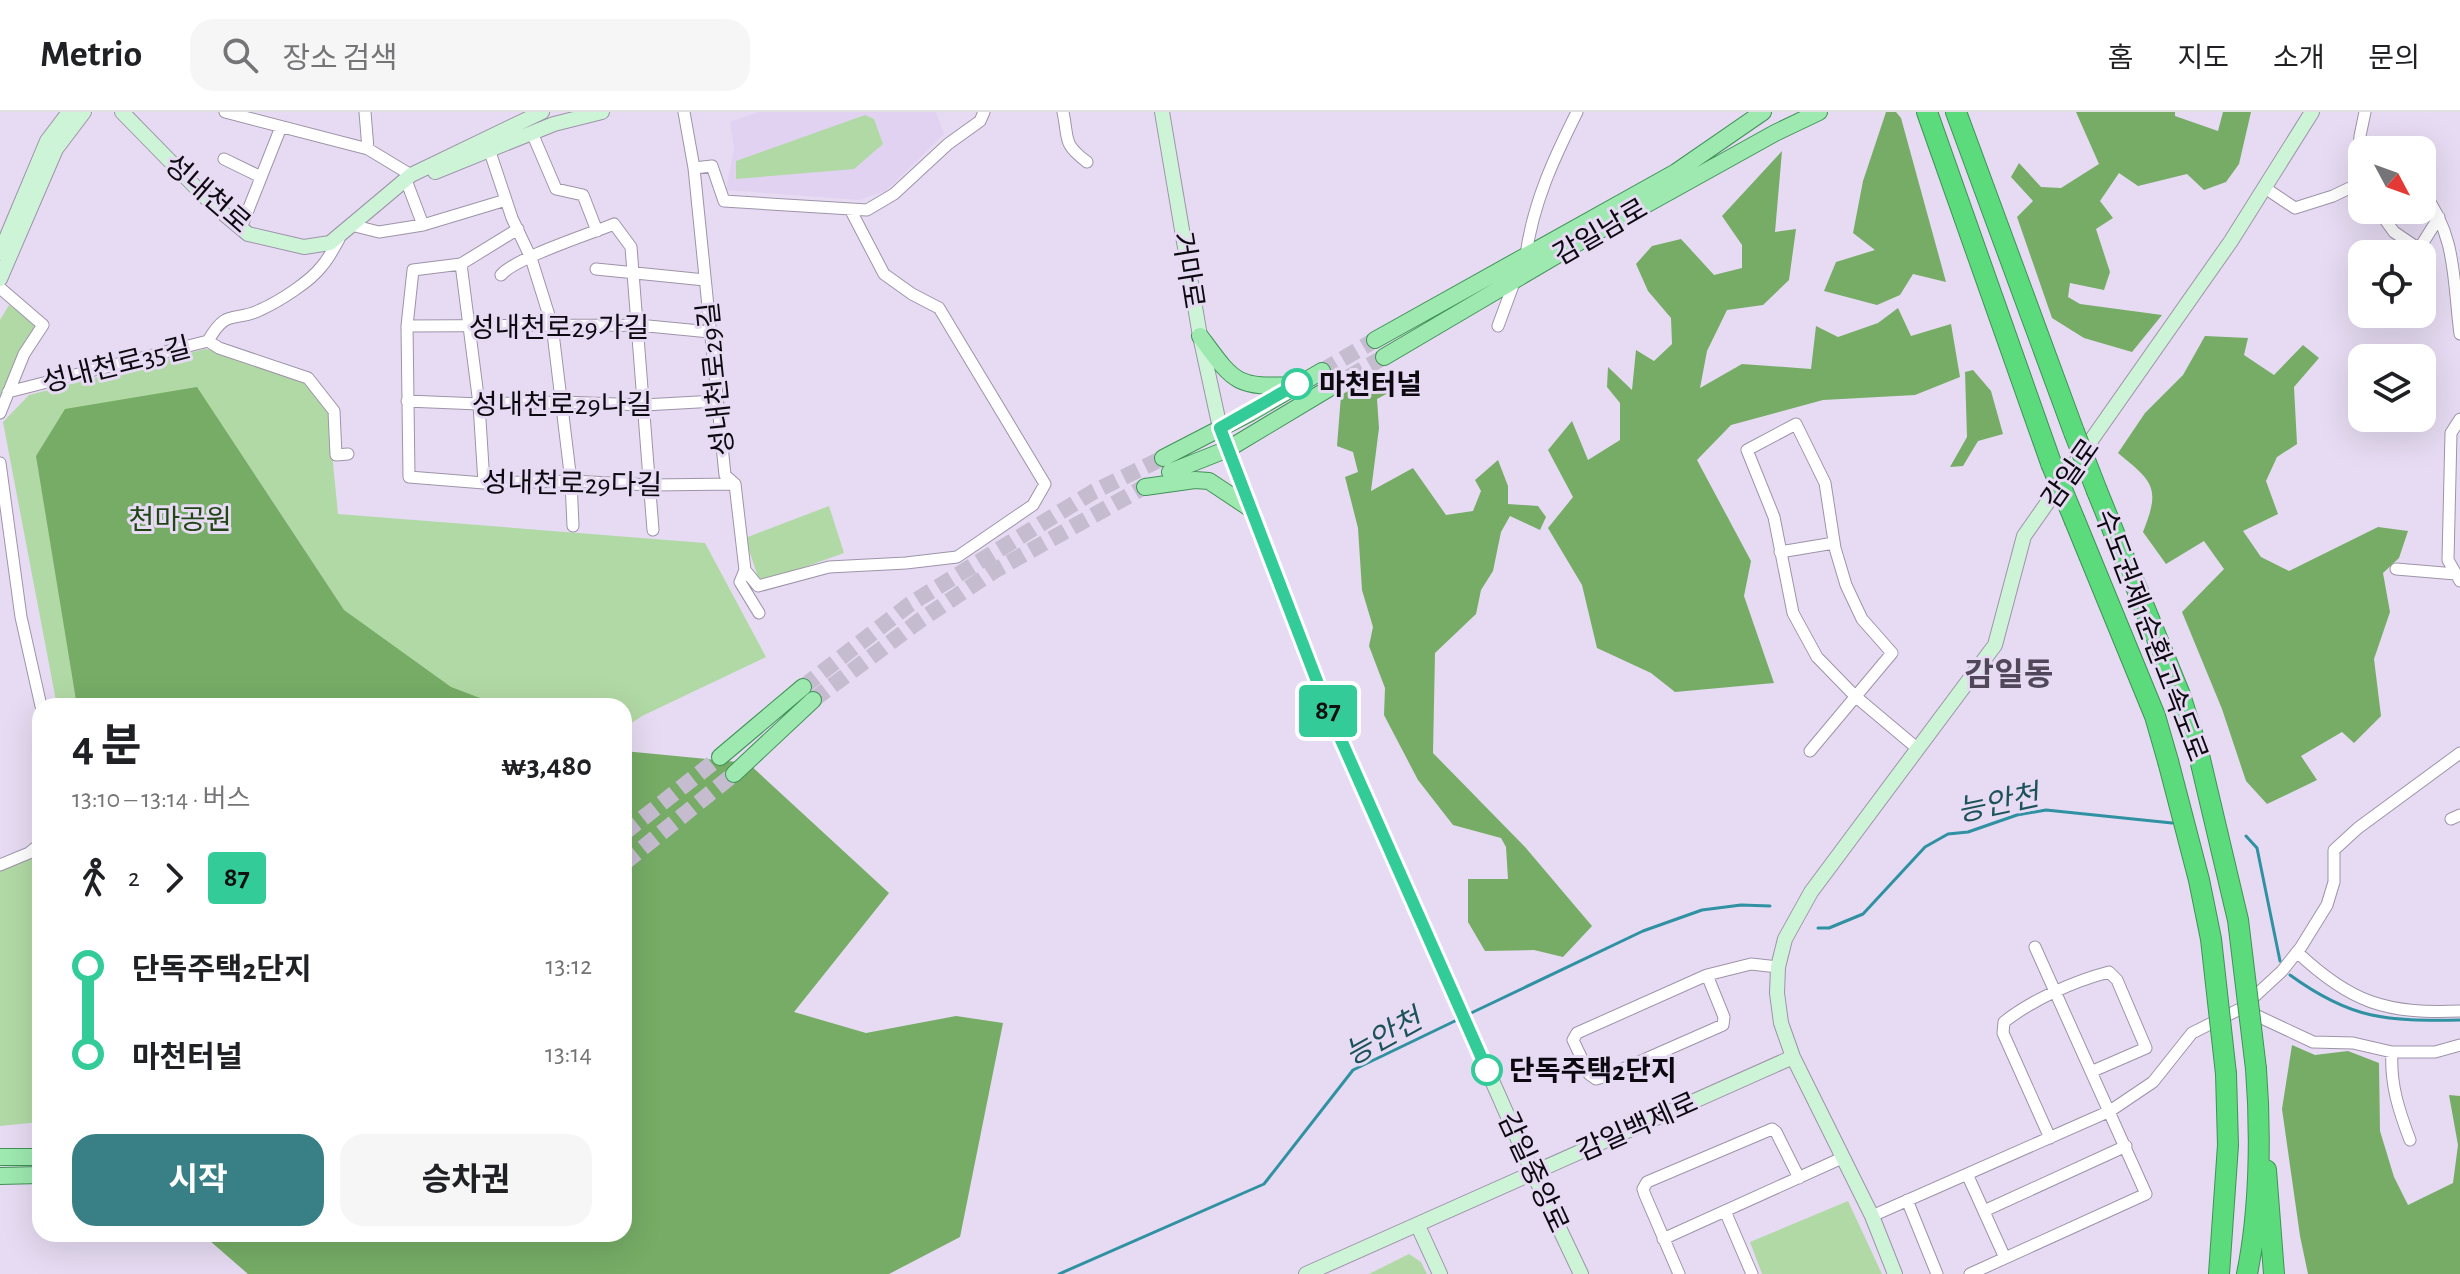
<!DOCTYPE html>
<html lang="ko">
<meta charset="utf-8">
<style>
:root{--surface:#fff;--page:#f6f6f6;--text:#202124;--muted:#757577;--line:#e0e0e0;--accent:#388085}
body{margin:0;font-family:"Alegreya Sans","Noto Sans KR",sans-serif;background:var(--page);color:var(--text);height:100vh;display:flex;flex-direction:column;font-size:30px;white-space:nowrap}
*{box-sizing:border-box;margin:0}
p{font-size:26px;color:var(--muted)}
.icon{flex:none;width:44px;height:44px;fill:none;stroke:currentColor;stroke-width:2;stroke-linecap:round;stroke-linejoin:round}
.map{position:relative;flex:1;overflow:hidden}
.drawer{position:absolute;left:32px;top:586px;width:600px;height:544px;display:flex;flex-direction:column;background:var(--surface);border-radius:24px;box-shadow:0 8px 32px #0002}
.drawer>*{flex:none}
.badge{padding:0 16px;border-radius:6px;font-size:28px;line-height:52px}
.needle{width:52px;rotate:131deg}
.buttons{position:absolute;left:2348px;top:24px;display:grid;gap:16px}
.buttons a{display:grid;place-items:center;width:88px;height:88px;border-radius:16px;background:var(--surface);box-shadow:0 8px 32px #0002;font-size:40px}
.map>.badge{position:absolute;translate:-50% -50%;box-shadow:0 0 0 4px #fff}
.legs{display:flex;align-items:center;gap:12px;height:88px;padding:0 40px;font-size:26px}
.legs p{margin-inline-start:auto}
.overview{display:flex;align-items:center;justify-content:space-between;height:136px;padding:0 40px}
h1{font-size:44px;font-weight:700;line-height:60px}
.cta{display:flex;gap:16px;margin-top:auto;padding:16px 40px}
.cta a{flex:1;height:92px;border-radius:24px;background:var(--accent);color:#fff;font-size:32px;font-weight:700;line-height:92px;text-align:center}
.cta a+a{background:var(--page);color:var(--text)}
ul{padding:0 40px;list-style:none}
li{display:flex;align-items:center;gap:28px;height:88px;font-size:30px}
li i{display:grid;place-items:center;width:12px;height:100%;margin:0 10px;background:currentColor}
li i::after{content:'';width:20px;height:20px;margin:-10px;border:6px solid;border-radius:50%;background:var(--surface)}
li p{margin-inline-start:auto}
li:first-child i{background:linear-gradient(#0000 50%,currentColor 0)}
li:last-child i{background:linear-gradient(currentColor 50%,#0000 0)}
header{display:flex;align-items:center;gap:48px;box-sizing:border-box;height:112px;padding:0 40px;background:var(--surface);border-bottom:2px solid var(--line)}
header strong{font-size:38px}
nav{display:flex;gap:44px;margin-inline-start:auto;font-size:28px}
.search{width:560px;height:72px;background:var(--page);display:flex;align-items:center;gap:20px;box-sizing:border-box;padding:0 28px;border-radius:24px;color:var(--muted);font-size:30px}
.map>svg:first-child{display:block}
.built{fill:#e1d2f1}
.green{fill:#b1d9a5}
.forest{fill:#76ac66}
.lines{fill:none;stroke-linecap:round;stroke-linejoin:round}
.stream{stroke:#2f91a1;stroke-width:3}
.primary-tunnel{stroke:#c5bcd0;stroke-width:16;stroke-dasharray:16 8;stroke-linecap:butt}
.street-casing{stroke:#9e94a9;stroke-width:13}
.secondary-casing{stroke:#9e94a9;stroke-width:16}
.primary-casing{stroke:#409257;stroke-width:18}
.highway-casing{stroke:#409257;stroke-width:22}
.street{stroke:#fff;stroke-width:11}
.secondary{stroke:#cef4d8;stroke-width:14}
.primary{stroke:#9de9b0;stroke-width:16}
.highway{stroke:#5bdb7c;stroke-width:20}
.highway-bridge-casing{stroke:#409257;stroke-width:22;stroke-linecap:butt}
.highway-bridge{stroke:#5bdb7c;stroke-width:20}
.line-1-casing{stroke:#fff;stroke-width:18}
.line-1{stroke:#3c9;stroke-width:12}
.stop-1-dot{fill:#fff;stroke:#3c9;stroke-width:4}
.labels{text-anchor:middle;stroke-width:6;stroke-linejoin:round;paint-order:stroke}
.street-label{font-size:28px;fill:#0d0911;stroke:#e6dbf2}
.stop-label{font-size:28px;font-weight:bold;fill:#0d0911;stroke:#e6dbf2;text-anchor:start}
.park-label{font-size:28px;fill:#214515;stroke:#e6dbf2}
.water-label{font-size:30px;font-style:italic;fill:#1c525b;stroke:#e6dbf2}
.quarter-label{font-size:32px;font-weight:bold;fill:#50475a;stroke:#e6dbf2}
</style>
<header>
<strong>Metrio</strong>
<div class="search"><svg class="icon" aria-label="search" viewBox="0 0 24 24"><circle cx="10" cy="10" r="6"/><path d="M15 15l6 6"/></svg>장소 검색</div>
<nav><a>홈</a><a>지도</a><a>소개</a><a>문의</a></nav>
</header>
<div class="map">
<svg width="2460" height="1162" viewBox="0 0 2460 1162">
<rect width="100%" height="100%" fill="#e6dbf2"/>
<path class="built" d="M758,0H936L944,22L886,79L859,88L726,78L734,37L730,10Z"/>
<path class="green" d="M865,3L874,7L883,32L854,57L736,67V49Z
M9,193L38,213L20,241L0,285V208Z
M205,237L227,240L304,269L328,300L338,402L705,431L766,545L642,604L624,616V594H57L3,310L29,283Z
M829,394L844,441L760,471L745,426Z
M40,733V1010L0,1014V747Z
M1848,1089L1882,1162H1762L1750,1130Z
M1409,1142L1421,1150L1427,1162H1369Z"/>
<path class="forest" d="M1886,0H1896L1901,6L1946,170L1913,162L1900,183L1877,193L1824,179L1836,150L1875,138L1853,121L1863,69Z
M2076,0H2175V4L2218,19L2223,0H2251L2239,52L2226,70L2204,78L2187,62L2138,74L2119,61L2100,89L2113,106L2096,117L2110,160L2104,178L2070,171L2068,185L2080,192L2162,203L2132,240L2084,226L2052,206L2017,105L2033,89L2011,65L2019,51L2041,75L2061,76L2099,52Z
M1782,39L1775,120L1796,117L1789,168L1763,193L1727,198L1707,239L1700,276L1742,252L1811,257L1816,214L1838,225L1878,211L1898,196L1911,224L1951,212L1960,265L1915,283L1823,288L1731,313L1697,348L1751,449L1744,484L1774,571L1675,580L1651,561L1597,536L1582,473L1548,416L1573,385L1548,338L1572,309L1588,348L1620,328V291L1607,275L1608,255L1632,278L1636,238L1654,249L1672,232L1671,206L1648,179L1636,152L1652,134L1681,127L1714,163L1742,156V133L1722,104Z
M2205,224L2248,226L2244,243L2274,263L2303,233L2319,246L2294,275L2297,332L2277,345L2266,369L2278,402L2243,419L2261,445L2289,459L2378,415L2408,419L2399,446L2383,461L2390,500L2374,547L2381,604L2354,631L2342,620L2301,644L2317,668L2267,692L2246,669L2222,597L2182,500L2224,457L2204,429L2166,452L2143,420C2161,375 2153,370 2118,341L2145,301L2183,263Z
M1973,258L1991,279L2003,322L1978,329L1963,354L1950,355L1967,325L1965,260Z
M1380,261L1394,278L1377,287L1379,316L1371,379L1413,356L1446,403L1473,399L1481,379L1475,368L1498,348L1508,374V392L1538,394L1546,405L1540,418L1510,404L1501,420L1493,459L1481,478L1476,502L1435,541L1433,641L1525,735L1592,814L1563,845L1534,838L1485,839L1468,810V767H1508L1506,735L1501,726L1453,713L1418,668L1384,603L1385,576L1369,534L1373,515L1362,478L1358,416L1345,365L1358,360L1353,340L1337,334L1341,283Z
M197,275L344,498L451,575L501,594H77L36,344L65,297Z
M624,639L748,651L889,781L794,900L866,921L956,904L1003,911L960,1125L889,1162H248L202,1122H624Z
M2292,933L2315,943L2348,939L2379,951L2380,1019L2394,1065L2408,1093L2453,1071L2458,1033L2449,983L2460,984V1162H2308L2300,1124L2282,997Z"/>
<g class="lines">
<path class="stream" d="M2246,724L2257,736L2280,849
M1818,816H1829L1863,802L1925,735L1948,722L1968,720L2017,703L2046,698L2172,711
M2290,863C2352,908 2386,909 2460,908
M1469,902L1643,819L1702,798L1741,793L1770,794
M1059,1162L1264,1072L1353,958L1459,907"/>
<path class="primary-tunnel" d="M1322,259L1375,228
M1328,277L1384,245
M803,575L910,492L1093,380L1163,346
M813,588L919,509L994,459L1155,369
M624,721L720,645
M624,751L734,662"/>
<defs>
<path id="street" d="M225,0L368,37L411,63
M365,0L368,37
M684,0L694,56L725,363L735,372L745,458L740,470L759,501
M1063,0C1069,28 1062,31 1087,50
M532,21L556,77L583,83L597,119
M489,37L512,106L531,146L552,213L571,369L573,414
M224,47L261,65
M694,56L712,54L724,89L867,98L894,82L948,32L980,9L984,0
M2362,61L2358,57L2360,24L2365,0
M406,68L423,113
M2265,76L2295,96L2333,84L2362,70
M2422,79C2457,123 2453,169 2460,222
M2378,98L2394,120L2419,137L2439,105
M351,113L379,120L423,113L506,88
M241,116L281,15
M518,117L461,152L413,158L407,214L409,365L484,371L571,369L651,373L735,372
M1526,143C1533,91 1554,46 1577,0
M461,152L479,292L484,371
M596,157L705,168
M501,163C515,146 590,122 614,112L631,135L653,418
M0,176L43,213L24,242L0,301
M407,214L638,213L710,220
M1498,214L1515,168
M208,229L219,236L308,266L334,299L336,343L348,342
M8,280L208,229C227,195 234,211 260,198C278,190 310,170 322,154C329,146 334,136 339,127
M407,289L479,292L562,290L644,293L716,289
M2460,307L2451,321L2448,448L2460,469
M0,351L21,505L41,594
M1780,440L1834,431
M2396,457L2456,462
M745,458L758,474L829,455L906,451L957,445L1033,393L1045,372L939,196L912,182L884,162L850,97
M1810,639L1892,541L1862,507L1846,473L1835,436L1825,371L1796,312L1747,338L1774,405L1793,501L1817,545L1855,584L1918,637
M2451,707L2460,703
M0,753L29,741L40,732
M2297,840C2351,891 2386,902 2460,899
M1707,863L1724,905L1723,913L1607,964L1596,967L1589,962L1573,928L1577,921Z
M1707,863L1751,852L1778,855
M2249,900L2313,930L2353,931L2392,940H2435L2460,933
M2392,940C2390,972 2399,999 2410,1028
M2050,1026L2003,921L2004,910C2032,888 2074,869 2109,860L2117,868L2146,936L2093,959
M1967,1062L2005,1146
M1907,1088L1937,1162
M1725,1099L1752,1162
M1984,1099L2126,1034
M1872,1104L2110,999L2153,970L2192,921L2242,896L2282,859L2301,835L2327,793L2334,770V738L2358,716L2460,641
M1663,1127L1842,1046
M1679,1162L1645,1083L1643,1077L1647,1070L1772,1017L1776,1020L1799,1066
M1970,1162L2146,1082L2035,835"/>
<path id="secondary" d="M122,0L211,91L248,122L304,135L330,131L411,63L542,0
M1162,0L1200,224L1220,316L1330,603L1533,1061L1581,1162
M435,60L554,12L602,0
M0,141L47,29L69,0
M0,167L56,37L84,0
M1418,1114L1440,1162
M1306,1162L1793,945
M1895,1162L1872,1104L1793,945L1781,911L1777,881L1778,855L1785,827L1811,780L1995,533L2024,424L2231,129L2312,0"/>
<path id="primary" d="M1200,224C1234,270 1235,276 1294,273
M1375,228L1676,60L1763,0
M1384,245L1586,126L1775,21L1819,0
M1163,346L1250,301L1322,259
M1170,360L1228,337L1328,277
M1145,375L1195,368L1209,369L1251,397
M720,645L803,575
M734,662L813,588
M0,1045H40
M0,1064L40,1063"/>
<path id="highway" d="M1927,0L2051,351
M1956,0L2074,320
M2097,379L2180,583L2199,643
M2075,409L2155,604L2168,649
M2266,1058L2274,1162
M2219,1162L2228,1033L2226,962
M2247,1162C2260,1099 2261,1021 2256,957"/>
</defs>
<use href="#street" class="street-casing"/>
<use href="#secondary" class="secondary-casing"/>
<use href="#primary" class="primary-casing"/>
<use href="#highway" class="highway-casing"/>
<use href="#street" class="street"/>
<use href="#secondary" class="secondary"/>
<use href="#primary" class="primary"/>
<use href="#highway" class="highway"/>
<defs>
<path id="highway-bridge" d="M2074,320L2097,379
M2051,351L2075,409
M2199,643L2238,808L2256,957
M2168,649L2199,768L2211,827L2226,962"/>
</defs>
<use href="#highway-bridge" class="highway-bridge-casing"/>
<use href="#highway-bridge" class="highway-bridge"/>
</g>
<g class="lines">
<defs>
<path id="line-1" d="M1297,272L1220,316L1330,603L1487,958"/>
</defs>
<use href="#line-1" class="line-1-casing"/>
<use href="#line-1" class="line-1"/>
</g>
<g class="stop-1-dot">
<circle cx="1297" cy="272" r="14"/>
<circle cx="1487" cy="958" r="14"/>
</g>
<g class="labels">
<g class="street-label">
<text transform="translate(208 81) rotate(41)" y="10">성내천로</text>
<text transform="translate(1600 119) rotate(-30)" y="10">감일남로</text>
<text transform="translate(1189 158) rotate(81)" y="10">거마로</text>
<text x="559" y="225">성내천로29가길</text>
<text transform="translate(116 252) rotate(-14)" y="10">성내천로35길</text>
<text transform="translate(715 267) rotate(-96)" y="10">성내천로29길</text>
<text x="562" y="302">성내천로29나길</text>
<text transform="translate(2070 361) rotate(-55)" y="10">감일로</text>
<text transform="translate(572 371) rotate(1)" y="10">성내천로29다길</text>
<text transform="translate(2152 523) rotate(69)" y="10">수도권제1순환고속도로</text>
<text transform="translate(1637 1014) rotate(-24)" y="10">감일백제로</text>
<text transform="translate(1534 1060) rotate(65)" y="10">감일중앙로</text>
</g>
<g class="stop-label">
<text x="1319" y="282">마천터널</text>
<text x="1509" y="968">단독주택2단지</text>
</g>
<g class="park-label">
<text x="180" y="417">천마공원</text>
</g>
<g class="water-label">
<text transform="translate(1998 691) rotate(-12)" y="10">능안천</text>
<text transform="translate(1383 925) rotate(-29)" y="10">능안천</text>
</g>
<g class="quarter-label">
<text x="2009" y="573">감일동</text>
</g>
</g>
</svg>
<div class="buttons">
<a><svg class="needle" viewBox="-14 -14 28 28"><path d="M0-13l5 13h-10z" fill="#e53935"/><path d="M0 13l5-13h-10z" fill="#757577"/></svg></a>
<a><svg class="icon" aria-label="locate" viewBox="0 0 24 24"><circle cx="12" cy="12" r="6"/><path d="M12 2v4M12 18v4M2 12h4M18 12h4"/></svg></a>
<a><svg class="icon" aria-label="layers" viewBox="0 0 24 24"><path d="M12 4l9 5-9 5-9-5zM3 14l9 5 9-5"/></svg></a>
</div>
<b class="badge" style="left:1328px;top:599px;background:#3c9;color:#111">87</b>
<section class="drawer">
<div class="overview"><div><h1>4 분</h1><p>13:10 – 13:14 · 버스</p></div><b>₩3,480</b></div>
<div class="legs"><svg class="icon" aria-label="walk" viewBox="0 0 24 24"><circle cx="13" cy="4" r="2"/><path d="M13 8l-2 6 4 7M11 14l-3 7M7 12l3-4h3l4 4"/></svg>2<svg class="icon" aria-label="forward" viewBox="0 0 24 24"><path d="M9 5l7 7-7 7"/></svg><b class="badge" style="background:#3c9;color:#111">87</b></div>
<ul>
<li><i style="color:#3c9"></i><b>단독주택2단지</b><p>13:12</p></li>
<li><i style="color:#3c9"></i><b>마천터널</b><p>13:14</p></li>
</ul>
<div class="cta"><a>시작</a><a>승차권</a></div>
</section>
</div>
